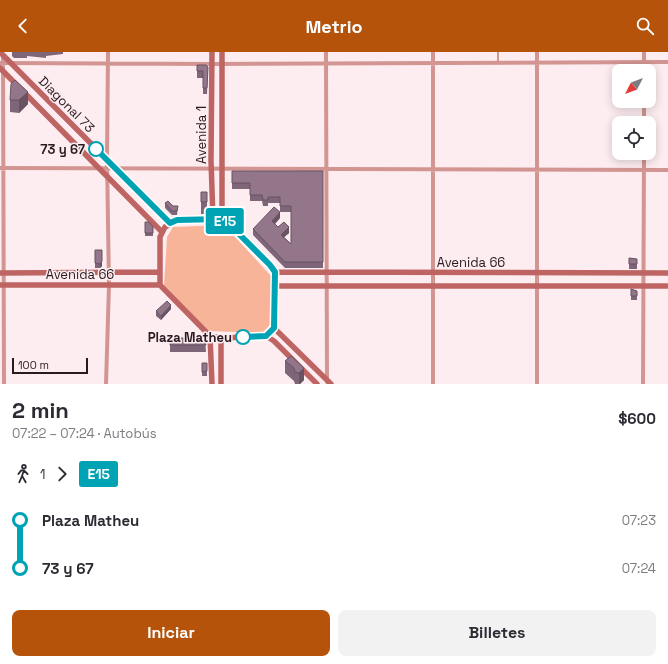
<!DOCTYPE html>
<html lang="es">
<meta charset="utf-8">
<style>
:root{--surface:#fff;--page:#f2f2f3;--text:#2b2b33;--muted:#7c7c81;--accent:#b45309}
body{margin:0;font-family:"Space Grotesk",sans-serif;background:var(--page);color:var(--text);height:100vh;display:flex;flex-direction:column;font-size:15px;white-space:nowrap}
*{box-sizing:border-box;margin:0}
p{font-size:13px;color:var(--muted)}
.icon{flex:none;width:22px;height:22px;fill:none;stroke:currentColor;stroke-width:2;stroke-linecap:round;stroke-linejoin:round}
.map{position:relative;height:332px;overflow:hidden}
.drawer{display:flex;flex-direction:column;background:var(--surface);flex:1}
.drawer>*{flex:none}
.badge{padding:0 8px;border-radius:3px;font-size:14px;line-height:26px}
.needle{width:26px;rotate:228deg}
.buttons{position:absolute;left:612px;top:12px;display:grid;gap:8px}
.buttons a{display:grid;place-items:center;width:44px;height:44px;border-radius:8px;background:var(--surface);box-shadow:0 2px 10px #0003;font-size:20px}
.scale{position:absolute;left:12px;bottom:10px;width:76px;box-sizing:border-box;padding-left:4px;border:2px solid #281a1e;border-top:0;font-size:11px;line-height:14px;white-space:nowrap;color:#281a1e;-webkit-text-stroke:3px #fdedf1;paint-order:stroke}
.map>.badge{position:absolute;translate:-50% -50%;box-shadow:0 0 0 2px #fff}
.legs{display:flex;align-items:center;gap:6px;height:44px;padding:0 12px;font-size:13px}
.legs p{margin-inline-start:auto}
.overview{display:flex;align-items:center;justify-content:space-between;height:68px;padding:0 12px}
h1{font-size:22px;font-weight:700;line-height:30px}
.action{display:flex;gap:8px;margin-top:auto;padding:8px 12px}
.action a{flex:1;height:46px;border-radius:8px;background:var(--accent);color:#fff;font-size:16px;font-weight:700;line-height:46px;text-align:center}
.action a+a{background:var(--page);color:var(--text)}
ul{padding:0 12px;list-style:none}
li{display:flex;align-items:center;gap:14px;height:48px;font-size:15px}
li i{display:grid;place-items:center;width:6px;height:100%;margin:0 5px;background:currentColor}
li i::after{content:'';width:10px;height:10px;margin:-5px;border:3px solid;border-radius:50%;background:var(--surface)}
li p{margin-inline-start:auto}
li:first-child i{background:linear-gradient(#0000 50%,currentColor 0)}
li:last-child i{background:linear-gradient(currentColor 50%,#0000 0)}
header{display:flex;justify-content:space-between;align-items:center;height:52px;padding:0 12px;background:var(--accent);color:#fff;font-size:18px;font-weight:700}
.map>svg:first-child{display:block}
.green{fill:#f8b498}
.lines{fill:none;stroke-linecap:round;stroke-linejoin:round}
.service{stroke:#d39592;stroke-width:2}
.minor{stroke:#d39592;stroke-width:4}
.secondary{stroke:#be6564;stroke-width:5.5}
.wall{fill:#7e6577}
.shaded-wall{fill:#675361}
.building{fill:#93768a;stroke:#675361}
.line-1-casing{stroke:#fff;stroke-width:9}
.line-1{stroke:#00a3b4;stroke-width:6}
.stop-1-dot{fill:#fff;stroke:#00a3b4;stroke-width:2}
.labels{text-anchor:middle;stroke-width:3;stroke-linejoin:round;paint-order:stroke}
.street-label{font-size:13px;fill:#281a1e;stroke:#fdedf1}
.stop-label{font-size:13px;font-weight:bold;fill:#281a1e;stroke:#fdedf1;text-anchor:end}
</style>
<header><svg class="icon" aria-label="back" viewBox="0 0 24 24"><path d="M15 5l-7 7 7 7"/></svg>Metrio<svg class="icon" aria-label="search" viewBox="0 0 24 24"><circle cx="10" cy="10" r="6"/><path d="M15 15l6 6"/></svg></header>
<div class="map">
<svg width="668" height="332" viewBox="0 0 668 332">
<rect width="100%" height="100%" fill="#fdedf1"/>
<path class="green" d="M224,173L272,225L270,273L262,281L208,279L164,233L167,185L173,175Z"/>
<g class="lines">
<path class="service" d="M498,0V10"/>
<path class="minor" d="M326,0L327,330
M433,0V332
M537,0V332
M3,2L4,332
M0,11L213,12L668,10
M644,19V0
M644,71V49
M0,116L668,118
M106,332L109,233L107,107L108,0
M643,332L644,101"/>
<path class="secondary" d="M0,0L170,171
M212,0L211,108L213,167
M222,0V167
M0,16L161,179
M222,167L231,173L275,220L274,276L266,284L221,286L210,284L160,233V185L165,175L177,168Z
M275,220L668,221
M0,221L160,220
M0,233H160
M275,234H668
M274,276L331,332
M210,284L212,332
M266,284L274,289L317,332
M221,286V332"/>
</g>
<path class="wall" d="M12,0H63V2L46,4V6L27,4V6H14L12,4Z
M197,13L208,15L207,42H203V26H197Z
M28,40V52L19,61L10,60V48Z
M232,119H323V216H285L253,183V177L280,166L275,172L278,175L289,181L284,185L291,192V160H280V151H268V154H263L262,149H250V137H232Z
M201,140H207V162H201Z
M165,151L173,154H178L177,163H172L165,156Z
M145,170L153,175V184H145Z
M95,198H102V214L100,216H95Z
M629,206L637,207V217H629Z
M631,237L637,239V248H631Z
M171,257L161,268L156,264V259Z
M170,286H205L206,300H170Z
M291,304L304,328L300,332H295L294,329L285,321V309Z
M202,311H207V324H202Z"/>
<path class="shaded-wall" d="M28,40V52L19,61V48Z
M280,160V166L272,175V169Z
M289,175V181L281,188V183Z
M102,209V214L100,216V212Z
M171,253V257L161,268V264Z
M304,316V328L300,332H299V321Z"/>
<path class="building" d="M197,13H206L208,15L207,36H203V19H197Z
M15,28L28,40L19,48H10L11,32Z
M232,119H323V210H285L253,177L274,155L280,160L272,169L278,175L284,170L289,175L281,183L291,192V154H280V145H268V148H263L262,143H250V131H232Z
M201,140H207V150H201Z
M168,149L173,154H178L177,159H172L165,151Z
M145,170H149L153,175V181H145Z
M95,198H102V209L100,212L95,211Z
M629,206L637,207V212H629Z
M631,237L637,239V244H631Z
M167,249L171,253L161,264L156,259Z
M170,286H205L206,293H170Z
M291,304L304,316L299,321L295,320L294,316L285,309Z
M202,311H207V319L202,320Z"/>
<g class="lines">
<defs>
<path id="line-1" d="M96,97L170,171L177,168L222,167L231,174L270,213L275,220L274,276L266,284L243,285"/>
</defs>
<use href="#line-1" class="line-1-casing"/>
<use href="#line-1" class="line-1"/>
</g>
<g class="stop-1-dot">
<circle cx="96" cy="97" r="7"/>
<circle cx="243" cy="285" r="7"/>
</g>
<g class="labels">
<g class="street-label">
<text transform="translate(67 52) rotate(45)" y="5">Diagonal 73</text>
<text transform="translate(201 83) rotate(-90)" y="5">Avenida 1</text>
<text x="471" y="215">Avenida 66</text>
<text x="80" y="227">Avenida 66</text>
</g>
<g class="stop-label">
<text x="85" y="102">73 y 67</text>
<text x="232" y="290">Plaza Matheu</text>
</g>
</g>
</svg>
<div class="buttons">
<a><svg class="needle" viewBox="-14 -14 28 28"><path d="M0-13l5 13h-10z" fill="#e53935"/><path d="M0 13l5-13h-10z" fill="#7c7c81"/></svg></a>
<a><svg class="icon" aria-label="locate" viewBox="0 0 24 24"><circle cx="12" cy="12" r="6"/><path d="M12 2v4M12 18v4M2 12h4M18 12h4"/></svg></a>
</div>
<div class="scale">100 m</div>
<b class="badge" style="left:225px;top:169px;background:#00a3b4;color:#fff">E15</b>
</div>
<section class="drawer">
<div class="overview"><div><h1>2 min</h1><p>07:22 – 07:24 · Autobús</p></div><b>$600</b></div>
<div class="legs"><svg class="icon" aria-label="walk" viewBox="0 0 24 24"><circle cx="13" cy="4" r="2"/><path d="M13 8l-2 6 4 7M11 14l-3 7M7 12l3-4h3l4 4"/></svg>1<svg class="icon" aria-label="forward" viewBox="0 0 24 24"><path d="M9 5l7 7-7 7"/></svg><b class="badge" style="background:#00a3b4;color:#fff">E15</b></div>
<ul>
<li><i style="color:#00a3b4"></i><b>Plaza Matheu</b><p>07:23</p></li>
<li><i style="color:#00a3b4"></i><b>73 y 67</b><p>07:24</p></li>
</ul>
<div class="action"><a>Iniciar</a><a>Billetes</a></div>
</section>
